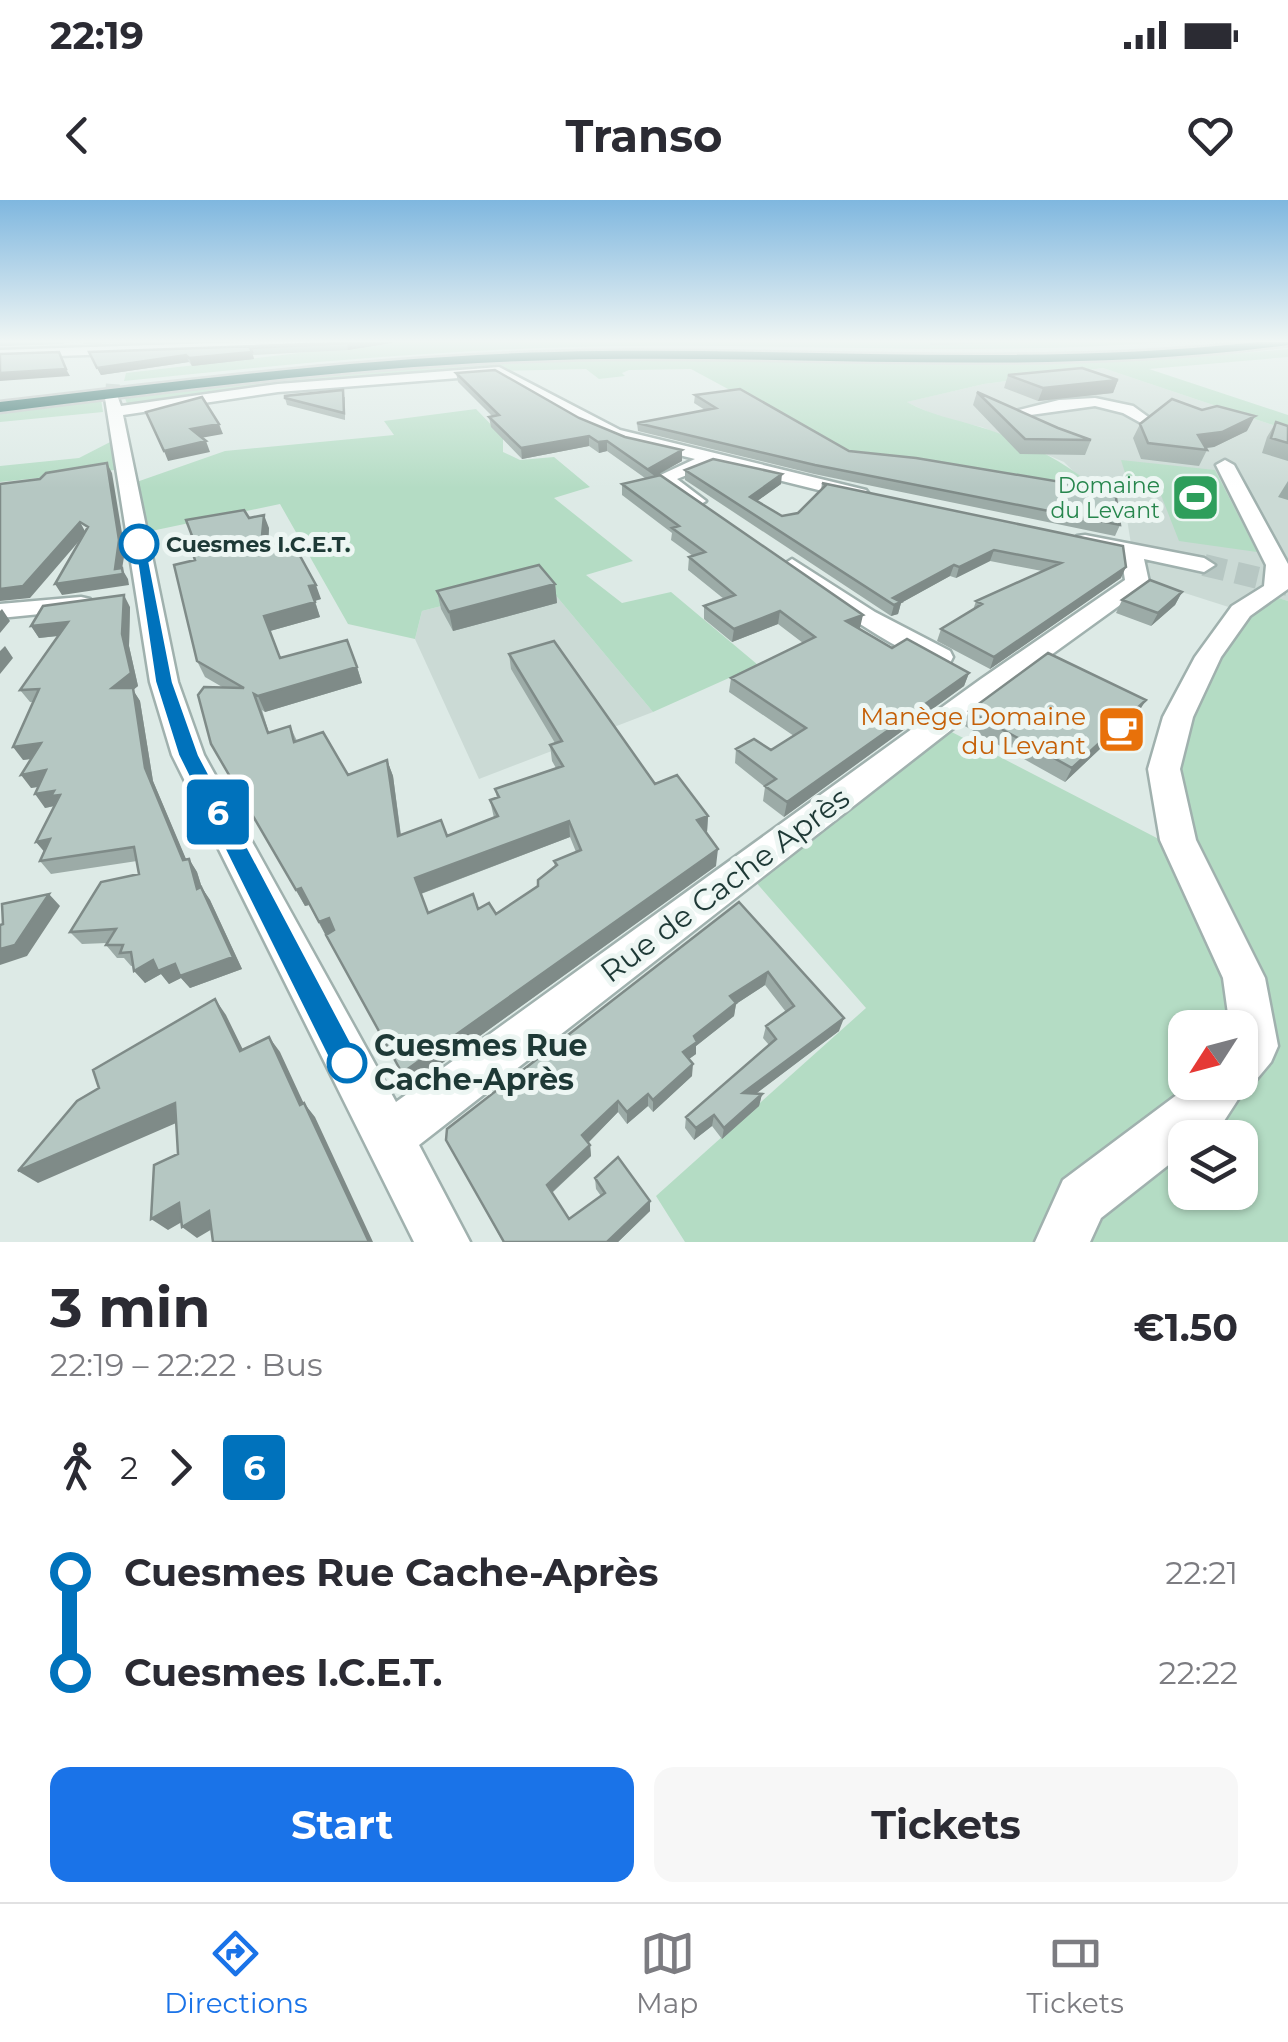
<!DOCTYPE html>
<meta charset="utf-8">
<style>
:root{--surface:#fff;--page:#f7f7f7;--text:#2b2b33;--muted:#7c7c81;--line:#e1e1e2;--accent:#1a73e8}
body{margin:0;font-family:Montserrat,sans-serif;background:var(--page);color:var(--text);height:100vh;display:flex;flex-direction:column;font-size:38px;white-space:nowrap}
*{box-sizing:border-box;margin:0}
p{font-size:32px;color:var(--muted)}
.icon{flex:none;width:55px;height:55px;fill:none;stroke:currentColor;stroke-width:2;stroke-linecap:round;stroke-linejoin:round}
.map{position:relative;height:1042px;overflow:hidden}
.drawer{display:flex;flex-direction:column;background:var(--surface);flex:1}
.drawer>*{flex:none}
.badge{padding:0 20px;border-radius:8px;font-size:35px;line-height:65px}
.needle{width:65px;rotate:234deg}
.tools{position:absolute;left:1168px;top:810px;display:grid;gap:20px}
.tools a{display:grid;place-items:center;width:90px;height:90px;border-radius:20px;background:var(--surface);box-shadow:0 2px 8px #0004;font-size:50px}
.map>.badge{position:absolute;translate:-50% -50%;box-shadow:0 0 0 5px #fff}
.legs{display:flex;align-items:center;gap:15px;height:110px;padding:0 50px;font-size:32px}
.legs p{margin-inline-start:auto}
.head{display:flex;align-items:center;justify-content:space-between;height:170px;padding:0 50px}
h1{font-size:55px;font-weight:700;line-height:75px}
.cta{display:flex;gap:20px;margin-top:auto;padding:20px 50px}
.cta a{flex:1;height:115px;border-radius:20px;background:var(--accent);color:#fff;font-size:40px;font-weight:700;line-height:115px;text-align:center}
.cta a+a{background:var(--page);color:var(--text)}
ul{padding:0 50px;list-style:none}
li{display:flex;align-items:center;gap:35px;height:100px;font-size:38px}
li i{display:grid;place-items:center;width:15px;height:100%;margin:0 12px;background:currentColor}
li i::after{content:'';width:25px;height:25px;margin:-12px;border:8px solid;border-radius:50%;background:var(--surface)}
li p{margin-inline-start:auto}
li:first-child i{background:linear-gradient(#0000 50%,currentColor 0)}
li:last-child i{background:linear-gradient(currentColor 50%,#0000 0)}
.status{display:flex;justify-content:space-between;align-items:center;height:70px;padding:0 50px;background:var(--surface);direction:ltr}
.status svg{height:28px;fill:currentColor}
header{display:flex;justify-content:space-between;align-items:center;height:130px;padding:0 50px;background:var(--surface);font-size:45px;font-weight:700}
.tab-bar{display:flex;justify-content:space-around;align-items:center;height:140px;border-top:2px solid var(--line);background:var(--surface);font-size:28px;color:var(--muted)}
.tab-bar a{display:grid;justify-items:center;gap:5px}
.tab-bar .on{color:var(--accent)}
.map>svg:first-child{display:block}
.built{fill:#cbdad5}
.green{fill:#b4dcc4;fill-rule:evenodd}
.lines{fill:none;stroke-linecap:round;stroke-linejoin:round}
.minor-tunnel-far1{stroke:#b7c7c3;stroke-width:14;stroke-dasharray:14 6;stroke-linecap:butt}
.minor-tunnel{stroke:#b7c7c3;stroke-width:22;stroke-dasharray:22 11;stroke-linecap:butt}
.minor-casing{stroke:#a0b1ae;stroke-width:5}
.highway-casing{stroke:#bcc4c3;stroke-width:5}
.minor{fill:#fff;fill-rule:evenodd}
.highway{fill:#296762;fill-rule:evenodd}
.wall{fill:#9caba7;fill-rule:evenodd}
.shaded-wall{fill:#7f8b88}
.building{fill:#b5c7c2;stroke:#7f8b88;stroke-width:2.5;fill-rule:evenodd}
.line-1{fill:#0072bc;stroke:#fff;stroke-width:2.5}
.stop-1-dot{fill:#fff;stroke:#0072bc;stroke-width:5}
.labels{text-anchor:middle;stroke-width:10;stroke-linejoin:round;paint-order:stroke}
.far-leisure-label{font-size:22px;fill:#27864d;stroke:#edf6f3;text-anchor:end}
.far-stop-label{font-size:22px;font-weight:bold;fill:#1e3936;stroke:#edf6f3;text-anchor:start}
.food-label{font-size:25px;fill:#c56008;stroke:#edf6f3;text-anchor:end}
.near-street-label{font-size:30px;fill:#1e3936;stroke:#edf6f3}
.near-stop-label{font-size:30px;font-weight:bold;fill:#1e3936;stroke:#edf6f3;text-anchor:start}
</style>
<div class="status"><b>22:19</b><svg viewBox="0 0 49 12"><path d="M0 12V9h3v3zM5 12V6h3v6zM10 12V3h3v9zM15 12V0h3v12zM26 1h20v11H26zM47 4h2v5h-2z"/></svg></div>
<header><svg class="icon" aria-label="back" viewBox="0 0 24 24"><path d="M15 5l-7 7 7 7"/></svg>Transo<svg class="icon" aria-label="heart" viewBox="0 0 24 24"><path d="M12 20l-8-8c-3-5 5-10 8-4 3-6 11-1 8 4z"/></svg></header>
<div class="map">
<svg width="1288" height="1042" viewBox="0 0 1288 1042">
<rect width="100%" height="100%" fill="#ddeae6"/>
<path class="built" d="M1103,168L1288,230V401L1265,394L1241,411L1163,386L1137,382L1127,319L1120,304L1102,300L1064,262L982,227L944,219L906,202L984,184Z
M543,380L653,512L479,579L415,439L422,411Z"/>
<path class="green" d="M394,142H1167C991,156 814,144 638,146C465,147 295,163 124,181L126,173Z
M1288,149V157L1149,169L1288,215V230L1103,168L984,184L907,202C930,215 955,219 980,227C1023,240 1062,260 1096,288L842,259L754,203L691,169L629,170L622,173L625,176L599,179L586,169L491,171L128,206L124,196C267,180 410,162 554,160C799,157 1043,174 1288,149Z
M101,199L103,212L0,222V211Z
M476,209L503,237V252L520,260L554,257L590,287L554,298L633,361L586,375L622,403L671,392L758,465L653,512L543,380L422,411L415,439L348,424L280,304L137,334L128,285L225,251L394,235L384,221Z
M118,238L124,269L0,282V266L79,258Z
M1121,260L1215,270L1257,352L1179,341L1155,280L1126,276Z
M1266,394L1288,401V1042H685L656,996L866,808L747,672L942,527L1182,651L1164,569L1208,457ZM1185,828H1240V882H1185ZM1185,938H1240V992H1185Z"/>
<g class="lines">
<path class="minor-tunnel-far1" d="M112,198L113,182"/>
<path class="minor-tunnel" d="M1204,365L1288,385"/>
<defs>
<path id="minor" d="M243,142H343L337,146L0,158V150Z
M499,167L620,230L866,290L869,294L859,300L714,264L677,279L706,301L696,307L689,305L654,278L695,259L608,237L497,175L278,192L123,215L178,482L204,555L396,902L981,479L1125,380L1121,355L1077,346L1074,341L1077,336L1085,335L1204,358L1215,365L1204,372L1144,359L1149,382L1145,387L1001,491L419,945L470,1042H414L172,555L150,482L105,198L117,195L121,206L278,184Z
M1095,198L1133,206L1151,219L1143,224L1123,213L1095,206L1023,216L1036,224L1028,229L999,215L1059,200Z
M1225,260L1234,265L1288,364V389L1250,416L1221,457L1193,517L1180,569L1196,640L1265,778L1278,846L1271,862L1256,880L1248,884L1224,921L1203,938H1185V952L1101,1018L1090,1042H1035L1063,980L1194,882H1240V828H1230L1223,778L1160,640L1148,569L1163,517L1195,457L1232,406L1264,386L1266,365L1216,265Z
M792,359L875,412L950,451L953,457L950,463C918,471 814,392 784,371L781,366Z
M81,397L90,399L93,404L90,409L0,418V404Z"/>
<path id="highway" d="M1257,142H1288V145C1060,176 831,156 602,159C400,161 200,187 0,212V202C200,179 400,153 601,151C820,149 1039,166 1257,142Z"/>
</defs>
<use href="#minor" class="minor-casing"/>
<use href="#highway" class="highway-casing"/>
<use href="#minor" class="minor"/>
<use href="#highway" class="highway"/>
</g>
<path class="wall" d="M0,142H67L62,144L0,146Z
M83,142H138L84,144Z
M397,142L348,150L253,155L254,159L192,166L189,162L101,175L89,152Z
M930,142H1035L930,145Z
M456,173L579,218L682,261L659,274L859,428L892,448L969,473L964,486L784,617L763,601L765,587L735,563L736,549L771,550L794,536L729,492L731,478L803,443L778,424L732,442L704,419V406L724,399L688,370L689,357L693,356L671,340L672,333L622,295V284L645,278L607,251L599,253L589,246L522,259L491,227L489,217L492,216L458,182Z
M1008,175L1118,180L1113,193L1038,201L1004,188Z
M977,192L1058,228L1091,240L1085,255L1020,254L973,205Z
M695,195L849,251L1120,325L1115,336L814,274L638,231L637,223L705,210L694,203Z
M345,197V220L287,205L285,198Z
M1276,222L1288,226V261L1262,253L1267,237Z
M1140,224L1247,231L1214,247L1205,248L1207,250L1199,266L1141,259L1133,238Z
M685,270L781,284L757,301L782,316L798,313L821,290L822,283L1121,378L990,469L937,441L941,429L973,410L976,401L1042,371L990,361L956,378L950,376L901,403L898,414L891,416L685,280Z
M1288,281V300L1278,297Z
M249,318L269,328L268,345L321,399L315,401L320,417L270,431L280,458L357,467L362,483L265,512L262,510L269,533L290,526L297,541L348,575L387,560L393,576L401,635L447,636L494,618L490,600L497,598L495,589L556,568L552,561L550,545L555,543L511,469L509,454L655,584L708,616L707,632L716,666L409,887L309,705L305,706L220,560L224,488L205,477L197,461L195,360ZM570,637L576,652L554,661L555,667L538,686L496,714L478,709L428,713L421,694Z
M555,384L557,403L453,431L441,409L437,391Z
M1182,392L1175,405L1151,426L1116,413L1122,400Z
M130,407L129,446L138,486L133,490L140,501L153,581L186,660L189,659L197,672L202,688L210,700L242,769L190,788L181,778L169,784L161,774L145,783L133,766H131L124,758H117L106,745L107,743L82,744L70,732L139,674L137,661L51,674L40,661L44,651L36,642L55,606L45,608L39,587L31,588V559L23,560L34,502H30L20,490L58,436L39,438L31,426Z
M969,511L1138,513L1065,582L963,525Z
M739,702L839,831L755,894H762L759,906L722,939L712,926L694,940L685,928L686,917L769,845L763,838L766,826L786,812L765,785L736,804L734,816L696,846V854L689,859L692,876L653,912L648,906L627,924L618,912L588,943L590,945L591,956L552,993L569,1019L601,996L596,989L595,978L650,1011L618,1042H503L446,940Z"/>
<path class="shaded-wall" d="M357,142H397L348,150L347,143Z
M252,152L254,159L192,166L189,158Z
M186,155L189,162L101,175L97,168Z
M66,169L70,176L0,181V173Z
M1118,180L1113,193L1038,201L1043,188Z
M1255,216L1247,231L1214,247L1197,249L1198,235Z
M219,224L223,234L195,239L191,229Z
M589,236V246L522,259L521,248Z
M206,241L210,252L168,261L164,251Z
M607,241V251L599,253L598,242Z
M682,250V261L657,275L650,268Z
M107,263L112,273L125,351L122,369L128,379L129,385L62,395L55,384L115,369Z
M782,274L781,284L749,307L750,297Z
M264,315L269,328L267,360L261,346Z
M80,322L86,333L30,398L0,401V389Z
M994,350L990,361L956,378L959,367Z
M954,365L950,376L901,403L898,414L891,416L894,405L893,398Z
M1126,367L1121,378L990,469L994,457Z
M555,384L557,403L453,431L449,412Z
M316,385L321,399L314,401L309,386Z
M1182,392L1175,405L1151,426L1158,413Z
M124,395L130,407L129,446L138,486L133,490L140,501L153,581L192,673L183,660L112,488L122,434Z
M315,402L320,417L270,431L264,416Z
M2,409L10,421L0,433V411Z
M780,411L778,424L732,442L734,429Z
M863,415L860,428L843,434L846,421Z
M68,422L75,434L39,438L31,426Z
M5,446L13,458L0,474V451Z
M357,467L362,483L265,512L258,496Z
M969,473L964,486L784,617L787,602Z
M1146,500L1138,513L1065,582L1072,568Z
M41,543L50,556L23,560L13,547Z
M387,560L393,576L403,653L398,636Z
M46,570L56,583L31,588L21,575Z
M54,591L60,595L58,605L45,608L35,594Z
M708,616L707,632L697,620Z
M569,621L570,637L420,694L415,678Z
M50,639L47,655L36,642Z
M718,649L716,666L409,887L402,873Z
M189,659L197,672L202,688L210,700L242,769L190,788L181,778L169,784L161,774L145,783L134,771L153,760L197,689Z
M301,688L309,705L305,706L296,690Z
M49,694L60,706L27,756L0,765V749Z
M329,718L337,735L327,738L319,722Z
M768,772L765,785L736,804L734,816L696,846V854L682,864L683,852L694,836L730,796Z
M215,799L226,815L251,866L240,851Z
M844,818L839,831L741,905L743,893Z
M269,837L280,852L311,919L300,905Z
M693,864L692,876L653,912V900Z
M648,894V906L627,924V912Z
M762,894L759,906L722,939L724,928Z
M618,901V912L584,947L582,935Z
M175,903L190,917L38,983L18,971Z
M304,903L315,917L373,1042H369Z
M714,915L712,926L694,940L696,928Z
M590,945L591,956L549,995L547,985Z
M650,1001V1011L618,1042H607Z
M179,1003L194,1015L168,1030L151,1019Z
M209,1011L224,1022L197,1038L182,1027Z"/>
<path class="building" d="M337,142H357L347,143L250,148L252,152L189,158L186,155L97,168L89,152L335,143Z
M59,152L66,169L0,173V154Z
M1082,168L1118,180L1043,188L1008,175Z
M495,170L579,218L625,237L682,250L650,268L863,415L846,421L892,448L907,439L969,473L787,602L765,586L776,579L736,549L754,539L771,550L806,528L731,478L815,437L780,411L734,429L704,406L735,395L689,357L705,352L672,328L679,326L622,284L657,276L607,241L598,242L589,236L521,248L489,217L499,215L456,173Z
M740,189L849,251L916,258L1115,291L1120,325L815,265L637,223L716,208L695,195Z
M343,190L344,213L285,198V196Z
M977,192L1058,228L1091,240L1025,239Z
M202,197L219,224L191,229L206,241L164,251L146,212Z
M1172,199L1202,210L1217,206L1255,216L1222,232L1198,235L1207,250L1148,243L1140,224Z
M1276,222L1288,226V243L1271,238Z
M713,259L782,274L750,297L782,316L798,313L826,285L822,283L1123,346L1126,367L994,457L941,429L982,404L976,401L1061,363L994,350L959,367L954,365L893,398L901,402L894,405L685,270Z
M107,263L119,340L115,369L122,368L123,374L55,384L88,327L80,322L23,386L0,389V284L40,279L46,273Z
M244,310L249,318L264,315L261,346L284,342L286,347L294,345L316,385L309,386L315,402L264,416L280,458L347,440L357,467L258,496L254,494L268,533L290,526L294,542L323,532L348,575L387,560L398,636L441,620L447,636L498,616L490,600L499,597L495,589L563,566L550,545L562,541L509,454L554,441L655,584L677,575L708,616L697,620L718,649L402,873L326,735L334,730L329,718L319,722L301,688L296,690L211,544L198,495L204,487L244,488L197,461L174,365L195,360L189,342L194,341L186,320ZM569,621L581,650L554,661L557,665L538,680V686L496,714L489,703L478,709L473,694L428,713L415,678Z
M539,365L555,384L449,412L437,391Z
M1150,380L1182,392L1158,413L1122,400Z
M124,395L122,434L131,473L112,488H133L145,568L183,660L189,659L197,689L201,687L233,757L180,776L175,764L158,771L153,760L134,771L131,752L120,753L123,745H106L116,729L70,732L101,682L139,674L134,647L40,661L50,639L36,642L60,595L51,596L54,591L35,594L46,570L21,575L41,543L13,547L39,489L20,490L68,422L31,426L43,406Z
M1048,453L1146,500L1072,568L969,511Z
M49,694L15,745L0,749V725L3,724L2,704Z
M739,702L844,818L743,893L762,894L724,928L714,915L696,928L686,917L776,839L766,826L794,806L768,772L730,796L736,803L694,836L697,842L683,852L693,864L653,900L648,894L627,912L618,901L582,935L590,945L547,985L569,1019L605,993L595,978L618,957L650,1001L607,1042H504L446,940L447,929Z
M215,799L240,851L269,837L300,905L304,903L369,1042H213L209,1011L182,1027L179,1003L151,1019L154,965L178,954L175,903L18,971L77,901L99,888L93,870Z"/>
<linearGradient id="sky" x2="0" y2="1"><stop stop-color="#7fb7df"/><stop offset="0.49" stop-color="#f0f6f4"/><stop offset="1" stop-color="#f0f6f4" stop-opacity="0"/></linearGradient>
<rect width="1288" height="288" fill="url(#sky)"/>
<path class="line-1" d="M134,341L146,344L173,482L199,555L362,863L358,874L347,878L336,874L178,555L155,482Z"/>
<defs>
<symbol id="stadium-square" viewBox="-11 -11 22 22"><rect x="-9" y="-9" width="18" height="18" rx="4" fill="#2e9e5b" stroke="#edf6f3"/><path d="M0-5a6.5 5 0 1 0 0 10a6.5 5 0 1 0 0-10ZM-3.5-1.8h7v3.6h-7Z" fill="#fff"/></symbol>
<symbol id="cafe-square" viewBox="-11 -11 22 22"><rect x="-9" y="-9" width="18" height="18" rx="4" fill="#e8710a" stroke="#edf6f3"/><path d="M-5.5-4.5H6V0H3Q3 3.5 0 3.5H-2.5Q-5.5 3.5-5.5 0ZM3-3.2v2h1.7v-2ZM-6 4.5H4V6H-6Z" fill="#fff"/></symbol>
</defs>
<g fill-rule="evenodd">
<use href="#stadium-square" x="1168" y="270" width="55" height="55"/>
<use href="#cafe-square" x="1094" y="502" width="55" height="55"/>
</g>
<g class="stop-1-dot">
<circle cx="139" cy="344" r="18"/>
<circle cx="347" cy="863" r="18"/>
</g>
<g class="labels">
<g class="far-leisure-label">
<text x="1160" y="293">Domaine<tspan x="1160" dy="25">du Levant</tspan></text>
</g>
<g class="far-stop-label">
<text x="166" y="352">Cuesmes I.C.E.T.</text>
</g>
<g class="food-label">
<text x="1086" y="525">Manège Domaine<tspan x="1086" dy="29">du Levant</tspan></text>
</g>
<g class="near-street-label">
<text transform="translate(725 685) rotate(-37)" y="10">Rue de Cache Après</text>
</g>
<g class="near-stop-label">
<text x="374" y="856">Cuesmes Rue<tspan x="374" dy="34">Cache-Après</tspan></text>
</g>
</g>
</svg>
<div class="tools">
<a><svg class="needle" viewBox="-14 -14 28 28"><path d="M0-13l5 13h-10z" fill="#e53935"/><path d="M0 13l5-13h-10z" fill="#7c7c81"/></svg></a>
<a><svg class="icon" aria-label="layers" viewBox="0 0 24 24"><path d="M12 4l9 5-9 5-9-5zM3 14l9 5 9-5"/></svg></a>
</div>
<b class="badge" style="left:218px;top:612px;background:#0072bc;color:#fff">6</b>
</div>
<section class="drawer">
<div class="head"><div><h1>3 min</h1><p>22:19 – 22:22 · Bus</p></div><b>€1.50</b></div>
<div class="legs"><svg class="icon" aria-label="walk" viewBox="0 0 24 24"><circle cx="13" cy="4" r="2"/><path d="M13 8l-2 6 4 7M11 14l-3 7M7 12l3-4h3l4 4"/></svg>2<svg class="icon" aria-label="forward" viewBox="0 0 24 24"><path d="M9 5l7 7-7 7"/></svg><b class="badge" style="background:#0072bc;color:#fff">6</b></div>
<ul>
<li><i style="color:#0072bc"></i><b>Cuesmes Rue Cache-Après</b><p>22:21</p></li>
<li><i style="color:#0072bc"></i><b>Cuesmes I.C.E.T.</b><p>22:22</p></li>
</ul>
<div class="cta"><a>Start</a><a>Tickets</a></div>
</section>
<nav class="tab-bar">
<a class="on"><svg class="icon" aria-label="directions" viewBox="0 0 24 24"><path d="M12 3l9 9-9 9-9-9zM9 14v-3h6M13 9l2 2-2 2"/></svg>Directions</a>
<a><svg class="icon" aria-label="map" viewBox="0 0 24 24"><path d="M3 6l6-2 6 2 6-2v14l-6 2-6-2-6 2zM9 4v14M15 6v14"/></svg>Map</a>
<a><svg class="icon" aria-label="tickets" viewBox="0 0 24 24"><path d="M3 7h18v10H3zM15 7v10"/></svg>Tickets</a>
</nav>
